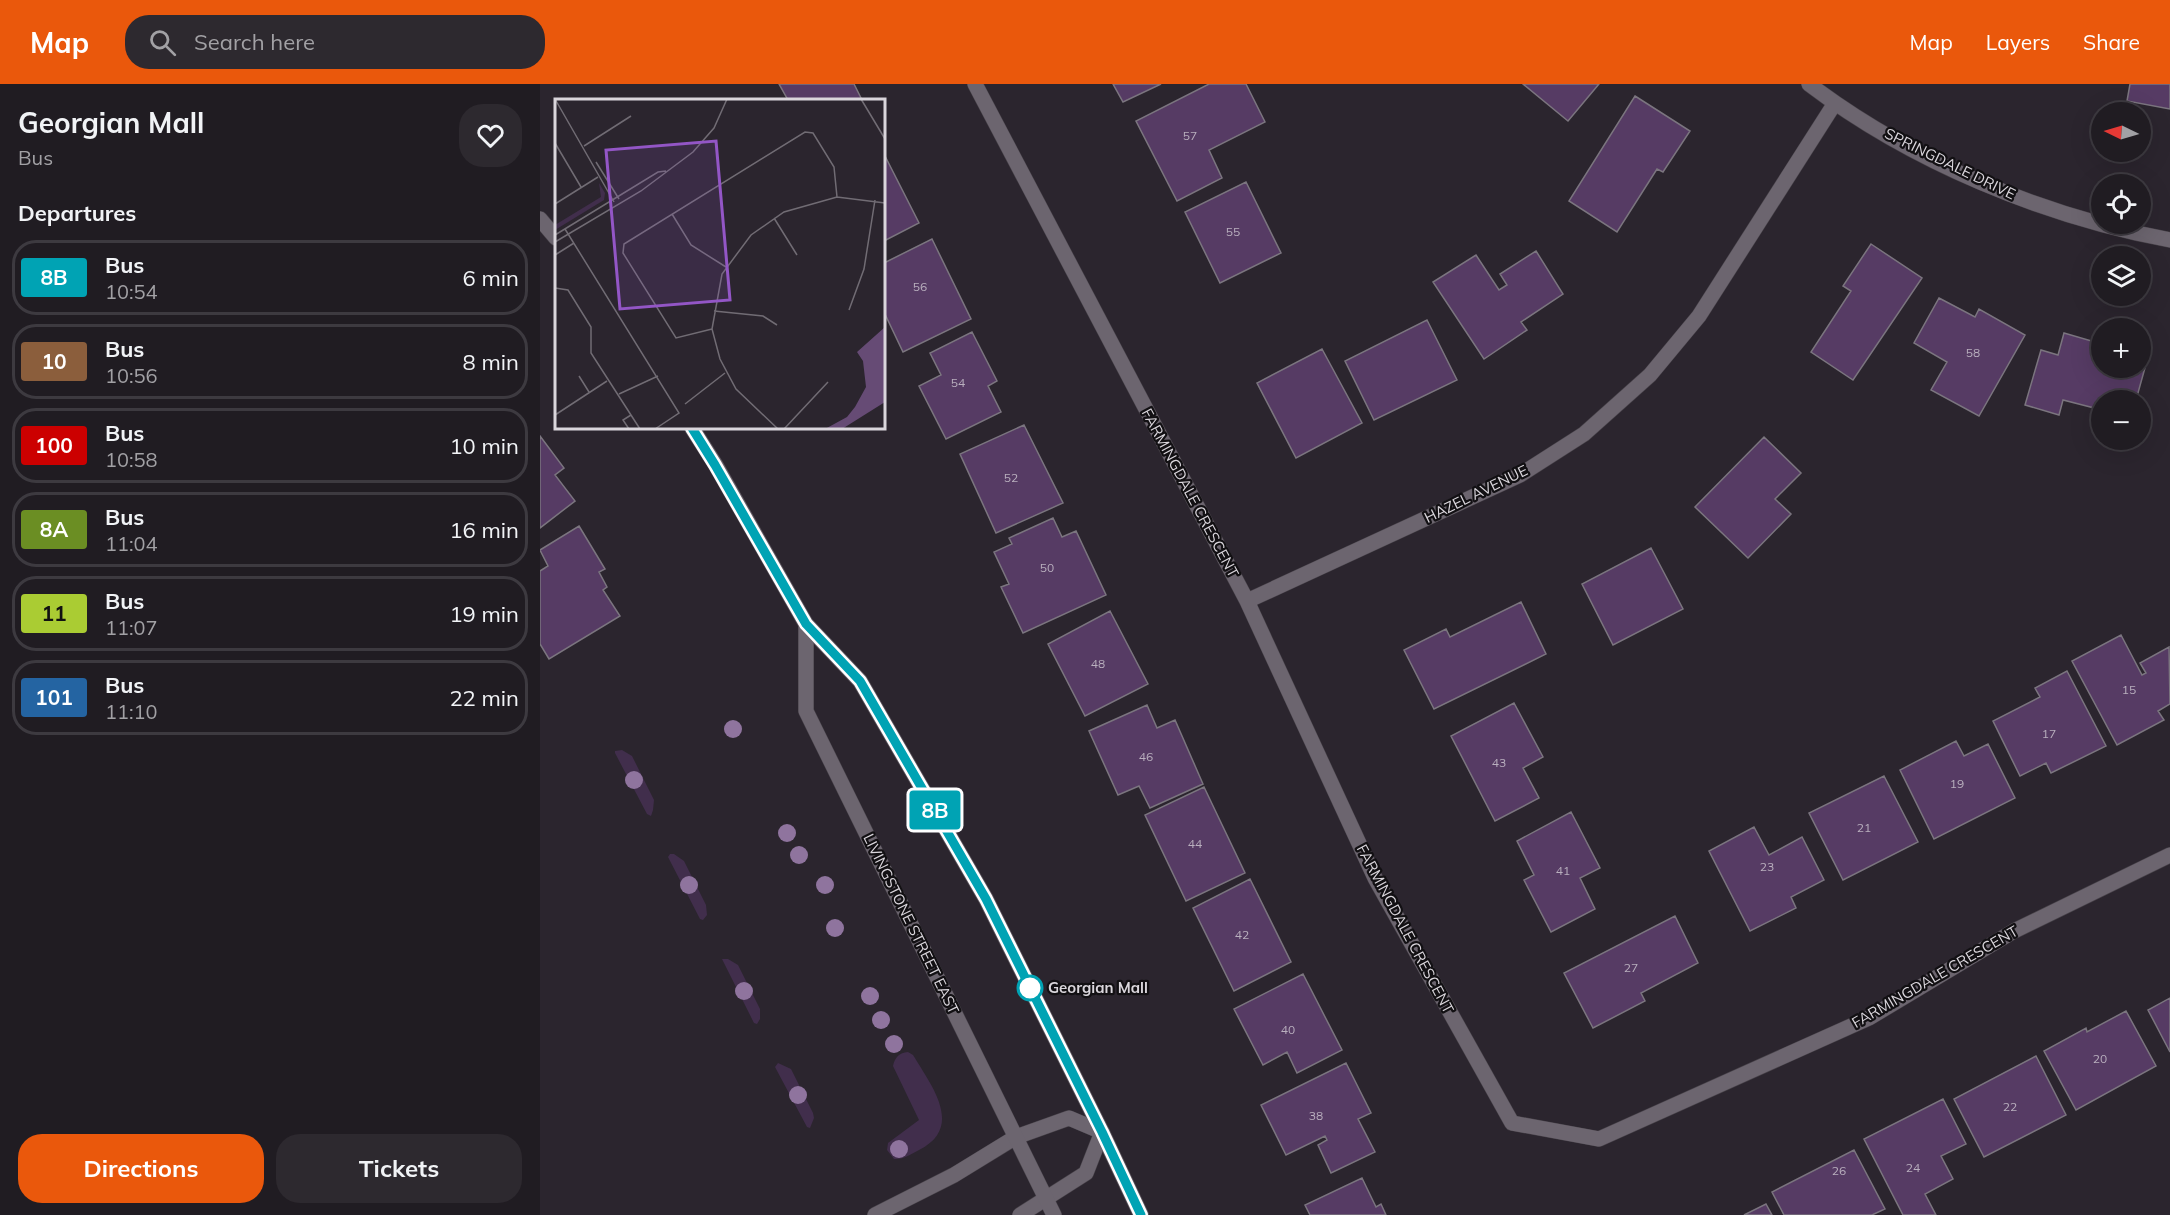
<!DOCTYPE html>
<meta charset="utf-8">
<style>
:root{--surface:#201c22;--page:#2d292f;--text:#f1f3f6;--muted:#a2a1a5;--line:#3d3a40;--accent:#ea580c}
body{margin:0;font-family:Mulish,sans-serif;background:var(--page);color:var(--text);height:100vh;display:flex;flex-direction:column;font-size:22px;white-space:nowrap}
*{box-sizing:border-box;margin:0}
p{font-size:20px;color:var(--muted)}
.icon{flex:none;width:33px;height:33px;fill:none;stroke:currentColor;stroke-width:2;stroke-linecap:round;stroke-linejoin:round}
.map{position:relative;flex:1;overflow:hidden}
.panel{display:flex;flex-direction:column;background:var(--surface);width:540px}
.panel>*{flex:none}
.badge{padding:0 12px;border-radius:4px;font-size:21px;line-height:39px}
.needle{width:39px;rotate:275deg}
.buttons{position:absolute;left:1551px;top:18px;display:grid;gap:12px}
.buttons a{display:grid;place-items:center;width:60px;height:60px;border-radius:50%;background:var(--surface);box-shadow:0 6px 24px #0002,0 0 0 2px var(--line);font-size:30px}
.map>.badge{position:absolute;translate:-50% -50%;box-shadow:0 0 0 3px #fff}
h2{padding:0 18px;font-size:22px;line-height:54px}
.round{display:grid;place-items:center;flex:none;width:63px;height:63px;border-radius:24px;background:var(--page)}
.overview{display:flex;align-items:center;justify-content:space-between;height:102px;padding:0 18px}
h1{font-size:28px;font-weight:700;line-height:45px}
.action{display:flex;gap:12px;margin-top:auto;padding:12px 18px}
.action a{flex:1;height:69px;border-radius:24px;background:var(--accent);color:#fff;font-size:24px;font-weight:700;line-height:69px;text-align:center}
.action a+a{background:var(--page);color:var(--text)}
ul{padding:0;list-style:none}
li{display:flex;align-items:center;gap:18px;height:75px;margin:0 12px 9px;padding:0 6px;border:3px solid var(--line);border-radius:24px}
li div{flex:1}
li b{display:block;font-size:22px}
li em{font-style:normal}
li .badge{min-width:66px;font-weight:700;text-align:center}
header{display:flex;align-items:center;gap:36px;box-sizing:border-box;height:84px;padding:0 30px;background:var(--accent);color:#fff}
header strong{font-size:28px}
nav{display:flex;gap:33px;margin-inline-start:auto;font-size:21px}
.search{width:420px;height:54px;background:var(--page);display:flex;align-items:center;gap:15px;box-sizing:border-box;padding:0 21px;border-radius:24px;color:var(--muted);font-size:22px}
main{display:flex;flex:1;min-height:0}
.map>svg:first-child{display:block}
.green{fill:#412e4c}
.building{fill:#563b64;stroke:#7b757f;stroke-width:1.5}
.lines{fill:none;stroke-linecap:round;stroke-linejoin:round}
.service-casing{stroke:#474249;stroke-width:16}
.minor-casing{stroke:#474249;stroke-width:16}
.tertiary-casing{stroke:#474249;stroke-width:16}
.service{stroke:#6c656f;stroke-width:15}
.minor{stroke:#6c656f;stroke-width:15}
.tertiary{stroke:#6c656f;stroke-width:15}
.tree{fill:#8f749e}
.line-casing{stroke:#fff;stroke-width:14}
.line{stroke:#00a3b4;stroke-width:9}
.stop-dot{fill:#fff;stroke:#00a3b4;stroke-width:3}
.labels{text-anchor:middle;stroke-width:4.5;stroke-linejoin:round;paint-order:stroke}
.number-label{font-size:12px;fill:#b9afbe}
.street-label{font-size:15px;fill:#dad6dc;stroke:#121013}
.stop-label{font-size:15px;font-weight:bold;fill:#dad6dc;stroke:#121013;text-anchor:start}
.inset-road{fill:none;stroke:#716c74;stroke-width:1.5}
.view{fill:#9356c6;fill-opacity:0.15;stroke:#9356c6;stroke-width:3}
.inset-edge{fill:none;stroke:#dad6dc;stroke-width:3}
</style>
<header>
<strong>Map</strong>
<div class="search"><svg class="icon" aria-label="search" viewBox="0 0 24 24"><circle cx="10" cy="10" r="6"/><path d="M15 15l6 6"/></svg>Search here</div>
<nav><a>Map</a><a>Layers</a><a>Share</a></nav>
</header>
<main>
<section class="panel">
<div class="overview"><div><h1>Georgian Mall</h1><p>Bus</p></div><a class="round"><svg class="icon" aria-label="heart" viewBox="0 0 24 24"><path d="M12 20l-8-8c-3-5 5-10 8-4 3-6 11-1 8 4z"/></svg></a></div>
<h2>Departures</h2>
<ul>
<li><span class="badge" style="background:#00a3b4;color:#fff">8B</span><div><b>Bus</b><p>10:54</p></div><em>6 min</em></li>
<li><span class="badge" style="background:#8b5e3c;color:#fff">10</span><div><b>Bus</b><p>10:56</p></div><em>8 min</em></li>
<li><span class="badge" style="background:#c00;color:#fff">100</span><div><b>Bus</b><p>10:58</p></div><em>10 min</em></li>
<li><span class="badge" style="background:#6b8e23;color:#fff">8A</span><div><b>Bus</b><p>11:04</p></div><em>16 min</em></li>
<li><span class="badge" style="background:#ac3;color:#111">11</span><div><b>Bus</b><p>11:07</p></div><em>19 min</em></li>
<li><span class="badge" style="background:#2464a2;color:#fff">101</span><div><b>Bus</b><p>11:10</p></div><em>22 min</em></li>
</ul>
<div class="action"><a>Directions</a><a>Tickets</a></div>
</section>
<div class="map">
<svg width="1630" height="1131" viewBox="0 0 1630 1131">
<rect width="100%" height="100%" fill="#2b252e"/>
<path class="green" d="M82,666L92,672L114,716L113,726L111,732L107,730L75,669V667Z
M130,770H134L144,777L166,821L167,831L163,836L160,835L128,773Z
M182,875H188L198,881L220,925V935L217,940L214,939Z
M368,968L373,971C391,1001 425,1043 379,1066C371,1070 363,1076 354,1075L347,1066L348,1059L379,1036L353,982C355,973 359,969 368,968Z
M238,979L251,985L273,1029L274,1034L270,1044L267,1043L235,983Z"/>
<path class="building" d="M239,0H314L322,16H248Z
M573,0H621L583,18Z
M669,0H706L725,38L669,66L682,94L637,117L596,37Z
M983,0H1059L1028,37Z
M1590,0H1630V25L1587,17Z
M1095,12L1150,47L1123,88L1117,85L1077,148L1029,117Z
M344,70L379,139L344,157Z
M706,98L741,169L680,199L645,128Z
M392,155L431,235L363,268L344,228V179Z
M1331,160L1382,194L1313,296L1271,268L1311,207L1303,202Z
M996,167L1023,210L981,238L987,246L944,275L893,198L936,171L959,206L967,201L960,190Z
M1399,214L1435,233L1439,225L1485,251L1439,332L1391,306L1407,278L1374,259Z
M887,236L917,296L834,336L805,277Z
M432,248L457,297L448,302L461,328L406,355L379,302L401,291L390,269Z
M1524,249L1562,260V284H1600V271L1608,273L1596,316H1562V326L1523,316L1519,331L1485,321L1501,266L1518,271Z
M782,265L822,339L756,374L717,299Z
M484,341L523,419L456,449L420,370Z
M0,352L24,384L15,391L35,417L0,444Z
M1224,353L1261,389L1235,415L1251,430L1208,474L1155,423Z
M513,434L522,453L536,447L566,511L483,549L461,503L469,500L454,468L472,460L469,454Z
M39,442L65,485L59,488L67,503L63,506L80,532L9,575L0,560V487L8,482L0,466Z
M1111,464L1143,525L1073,561L1042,500Z
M981,518L1006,570L894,625L864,566L906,545L910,553Z
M570,527L608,600L545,632L508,560Z
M1581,551L1602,591L1606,589L1600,579L1629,563L1630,620L1618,627L1624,636L1577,661L1532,577Z
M1527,587L1566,662L1511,689L1506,679L1480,692L1453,637L1500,613L1495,604Z
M974,619L1003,673L983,684L999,714L955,737L911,652Z
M607,621L617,644L635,636L663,700L610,724L599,702L578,711L549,647Z
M1416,657L1424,672L1448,660L1475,714L1394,755L1360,686Z
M1344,692L1378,758L1303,796L1269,729Z
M664,703L705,789L646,817L605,731Z
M1031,728L1060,784L1040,794L1055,825L1011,848L984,796L994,791L977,757Z
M1214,743L1229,771L1262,753L1284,796L1251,813L1256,824L1210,847L1169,767Z
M710,795L751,878L694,907L653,824Z
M1135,832L1158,879L1101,909L1105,917L1053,944L1024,889Z
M763,890L802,966L757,989L747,968L723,981L694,925Z
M1630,914V968L1608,926Z
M1586,927L1616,982L1536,1026L1504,967L1546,944L1547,948Z
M1496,972L1526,1031L1444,1073L1414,1015Z
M806,979L831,1029L818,1035L835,1068L791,1089L778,1061L787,1056L785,1052L746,1071L721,1021Z
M1403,1015L1426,1060L1401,1072L1413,1095L1385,1110L1396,1131H1363L1324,1055Z
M1314,1066L1345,1125L1332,1131H1244L1232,1108Z
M822,1094L836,1123L841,1120L846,1131H770L765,1121Z
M1226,1120L1232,1131H1204Z"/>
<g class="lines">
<defs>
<path id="service" d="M335,1131L414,1091L476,1053L529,1034L562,1048L546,1089L480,1131"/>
<path id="minor" d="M435,0L707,517L835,794L972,1039L1059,1055L1329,934L1474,847L1630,771
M1269,0C1372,78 1503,132 1630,156
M707,517L980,391L1044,350L1110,291L1159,232L1295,19"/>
<path id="tertiary" d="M0,135L16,154
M152,344L175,380L266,540L320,597L446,815L562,1048L601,1131
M266,540V627L514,1131"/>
</defs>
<use href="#service" class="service-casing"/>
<use href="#minor" class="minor-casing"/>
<use href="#tertiary" class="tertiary-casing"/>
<use href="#service" class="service"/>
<use href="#minor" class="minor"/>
<use href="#tertiary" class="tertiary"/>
</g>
<g class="tree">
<circle cx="193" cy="645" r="9"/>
<circle cx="94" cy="696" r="9"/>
<circle cx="247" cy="749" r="9"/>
<circle cx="259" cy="771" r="9"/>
<circle cx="149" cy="801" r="9"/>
<circle cx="285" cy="801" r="9"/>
<circle cx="295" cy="844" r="9"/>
<circle cx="204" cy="907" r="9"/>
<circle cx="330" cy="912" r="9"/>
<circle cx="341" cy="936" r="9"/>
<circle cx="354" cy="960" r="9"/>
<circle cx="258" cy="1011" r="9"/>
<circle cx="359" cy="1065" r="9"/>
</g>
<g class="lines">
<defs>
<path id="line" d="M152,344L175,381L266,540L320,597L446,815L562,1048L601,1131"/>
</defs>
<use href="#line" class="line-casing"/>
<use href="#line" class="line"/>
</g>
<circle class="stop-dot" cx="490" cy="904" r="12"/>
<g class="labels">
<g class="number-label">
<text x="650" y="56">57</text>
<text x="693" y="152">55</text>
<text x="380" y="207">56</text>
<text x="1433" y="273">58</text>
<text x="418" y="303">54</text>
<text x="471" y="398">52</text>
<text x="507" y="488">50</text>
<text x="558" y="584">48</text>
<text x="1589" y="610">15</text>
<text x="1509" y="654">17</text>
<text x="606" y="677">46</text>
<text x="959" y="683">43</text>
<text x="1417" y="704">19</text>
<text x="1324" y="748">21</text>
<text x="655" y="764">44</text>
<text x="1227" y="787">23</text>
<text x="1023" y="791">41</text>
<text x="702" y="855">42</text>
<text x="1091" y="888">27</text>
<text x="748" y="950">40</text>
<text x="1560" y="979">20</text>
<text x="1470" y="1027">22</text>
<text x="776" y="1036">38</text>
<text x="1373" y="1088">24</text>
<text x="1299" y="1091">26</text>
</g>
<g class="street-label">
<text transform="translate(1410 80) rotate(26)" y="5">SPRINGDALE DRIVE</text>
<text transform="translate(650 409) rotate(62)" y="5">FARMINGDALE CRESCENT</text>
<text transform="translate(936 410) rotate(-26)" y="5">HAZEL AVENUE</text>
<text transform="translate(371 840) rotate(64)" y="5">LIVINGSTONE STREET EAST</text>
<text transform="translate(865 845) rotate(62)" y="5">FARMINGDALE CRESCENT</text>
<text transform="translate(1395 893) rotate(-30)" y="5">FARMINGDALE CRESCENT</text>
</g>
<g class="stop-label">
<text x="508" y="909">Georgian Mall</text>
</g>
</g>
<g transform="translate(15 15)">
<rect width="330" height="330" fill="#2b252e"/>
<path d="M44,84L50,94L49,101L0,131V126L46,98Z" fill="#412e4c"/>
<path d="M330,228V303L287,330H270L292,318L300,308L311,288L308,262L302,253Z" fill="#664b75"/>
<path class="inset-road" d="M0,0L59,103M306,0L330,40M0,44L26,88M29,47L76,17M41,63L64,100M0,105L43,78M117,115L136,146L171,168M219,119L242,156M10,130L124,314L100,330M0,136L103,73L111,72M0,143L86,92L138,53L159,29L172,0M0,156L19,144M0,189L13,191L36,228V254L85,330M294,211L309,170L320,101M159,212L208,217L222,226M157,230L121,239L68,154L69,145L250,33L258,34L279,68L282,98M24,277L34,293M64,295L103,277M130,305L170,274M0,316L52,282M74,330L68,321L76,316M223,330L181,290L165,260L157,230L167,175L196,136L229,113L282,98L330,104M229,330L273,283"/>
<path class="view" d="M161,42L175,201L65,210L51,51Z"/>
<rect width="330" height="330" class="inset-edge"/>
</g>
</svg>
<div class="buttons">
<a><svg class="needle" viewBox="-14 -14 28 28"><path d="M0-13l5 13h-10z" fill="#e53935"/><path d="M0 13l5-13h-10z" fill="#a2a1a5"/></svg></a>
<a><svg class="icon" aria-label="locate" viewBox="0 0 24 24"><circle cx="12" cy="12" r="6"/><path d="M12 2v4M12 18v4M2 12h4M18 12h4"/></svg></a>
<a><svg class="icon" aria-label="layers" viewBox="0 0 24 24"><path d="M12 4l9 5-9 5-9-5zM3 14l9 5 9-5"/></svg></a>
<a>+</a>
<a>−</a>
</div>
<b class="badge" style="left:395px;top:726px;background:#00a3b4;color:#fff">8B</b>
</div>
</main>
